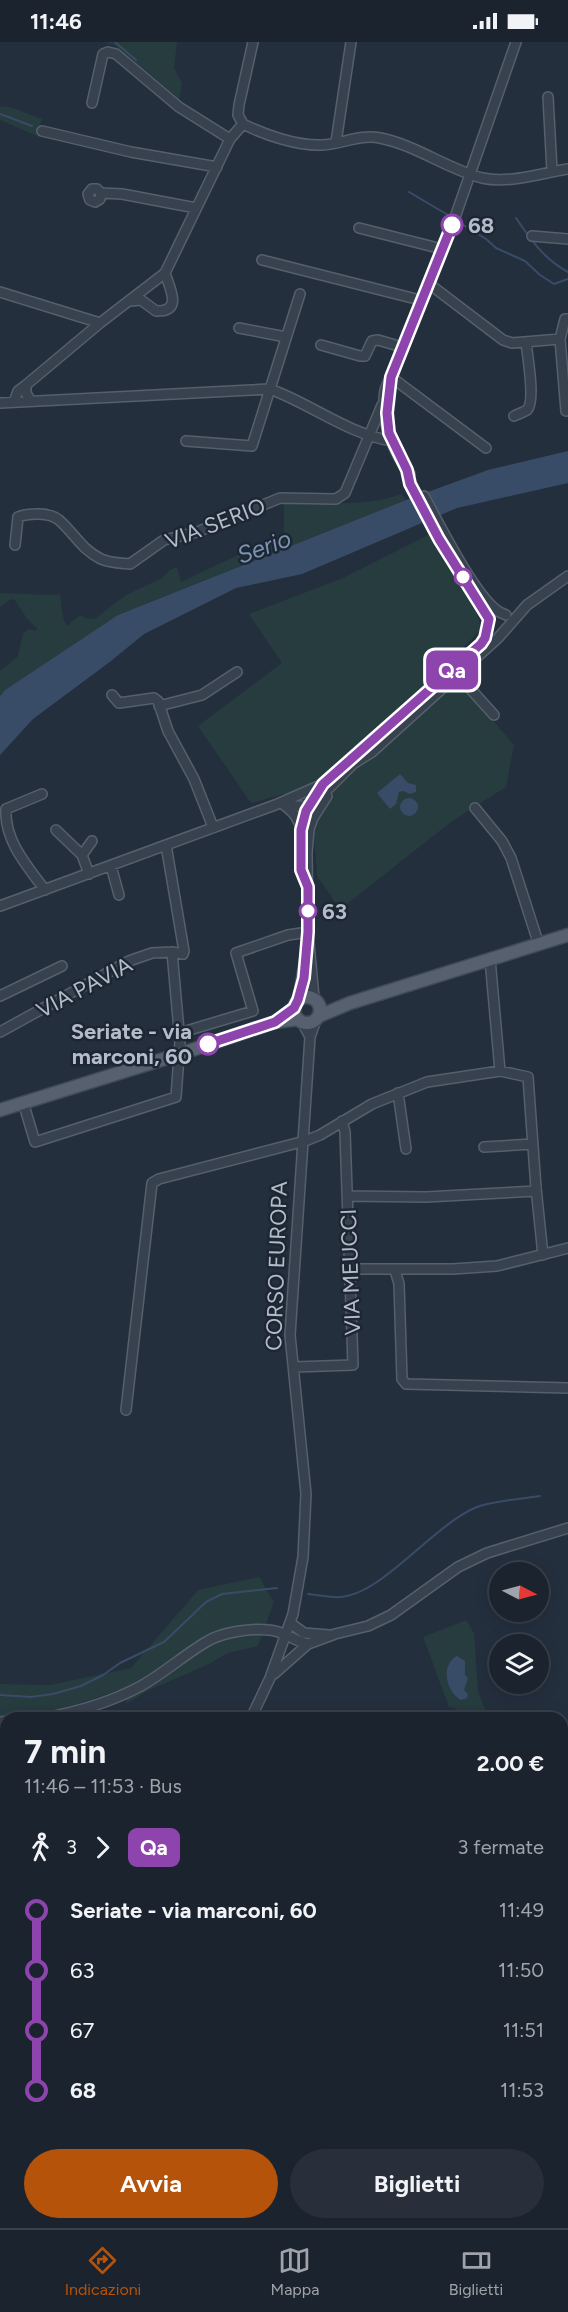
<!DOCTYPE html>
<html lang="it">
<meta charset="utf-8">
<style>
:root{--surface:#1b232e;--page:#282f3a;--text:#f1f3f6;--muted:#a0a4aa;--line:#39404a;--accent:#b45309}
body{margin:0;font-family:Figtree,sans-serif;background:var(--page);color:var(--text);height:100vh;display:flex;flex-direction:column;font-size:22px;white-space:nowrap}
*{box-sizing:border-box;margin:0}
p{font-size:20px;color:var(--muted)}
.icon{flex:none;width:33px;height:33px;fill:none;stroke:currentColor;stroke-width:2;stroke-linecap:round;stroke-linejoin:round}
.map{position:relative;flex:1;overflow:hidden}
.panel{position:absolute;left:0px;top:1670px;width:568px;height:518px;display:flex;flex-direction:column;background:var(--surface);border-radius:18px 18px 0 0;box-shadow:0 3px 15px #0003,0 0 0 2px var(--line)}
.panel>*{flex:none}
.badge{padding:0 12px;border-radius:9px;font-size:21px;line-height:39px}
.needle{width:39px;rotate:96deg}
.tools{position:absolute;left:489px;top:1520px;display:grid;gap:12px}
.tools a{display:grid;place-items:center;width:60px;height:60px;border-radius:50%;background:var(--surface);box-shadow:0 3px 15px #0003,0 0 0 2px var(--line);font-size:30px}
.map>.badge{position:absolute;translate:-50% -50%;box-shadow:0 0 0 3px #fff}
.legs{display:flex;align-items:center;gap:9px;height:66px;padding:0 24px;font-size:20px}
.legs p{margin-inline-start:auto}
.head{display:flex;align-items:center;justify-content:space-between;height:102px;padding:0 24px}
h1{font-size:33px;font-weight:700;line-height:45px}
.cta{display:flex;gap:12px;margin-top:auto;padding:12px 24px}
.cta a{flex:1;height:69px;border-radius:36px;background:var(--accent);color:#fff;font-size:24px;font-weight:700;line-height:69px;text-align:center}
.cta a+a{background:var(--page);color:var(--text)}
ul{padding:0 24px;list-style:none}
li{display:flex;align-items:center;gap:21px;height:60px;font-size:22px}
li i{display:grid;place-items:center;width:9px;height:100%;margin:0 8px;background:currentColor}
li i::after{content:'';width:15px;height:15px;margin:-8px;border:4px solid;border-radius:50%;background:var(--surface)}
li p{margin-inline-start:auto}
li:first-child i{background:linear-gradient(#0000 50%,currentColor 0)}
li:last-child i{background:linear-gradient(currentColor 50%,#0000 0)}
.status{display:flex;justify-content:space-between;align-items:center;height:42px;padding:0 30px;background:var(--surface);direction:ltr}
.status svg{height:16px;fill:currentColor}
.menu{display:flex;justify-content:space-around;align-items:center;height:84px;border-top:2px solid var(--line);background:var(--surface);font-size:16px;color:var(--muted)}
.menu a{display:grid;justify-items:center;gap:3px}
.menu .active{color:var(--accent)}
.map>svg:first-child{display:block}
.green{fill:#263c3f}
.water{fill:#394c67}
.lines{fill:none;stroke-linecap:round;stroke-linejoin:round}
.stream{stroke:#394c67;stroke-width:2}
.minor-casing{stroke:#565f6c;stroke-width:12}
.major-casing{stroke:#414a57;stroke-width:15}
.minor{stroke:#38414e;stroke-width:9}
.major{stroke:#56606e;stroke-width:12}
.line-1-casing{stroke:#fff;stroke-width:14}
.line-1{stroke:#8e44ad;stroke-width:9}
.stop-1-dot{fill:#fff;stroke:#8e44ad;stroke-width:3}
.labels{text-anchor:middle;stroke-width:5;stroke-linejoin:round;paint-order:stroke}
.stop-label{font-size:22px;font-weight:bold;fill:#b4bcc9;stroke:#1d2633;text-anchor:start}
.street-label{font-size:22px;fill:#b4bcc9;stroke:#1d2633}
.water-label{font-size:24px;font-style:italic;fill:#7c92b1;stroke:#1d2633}
</style>
<div class="status"><b>11:46</b><svg viewBox="0 0 49 12"><path d="M0 12V9h3v3zM5 12V6h3v6zM10 12V3h3v9zM15 12V0h3v12zM26 1h20v11H26zM47 4h2v5h-2z"/></svg></div>
<div class="map">
<svg width="568" height="2186" viewBox="0 0 568 2186">
<rect width="100%" height="100%" fill="#242f3e"/>
<path class="green" d="M103,0H177L174,26L182,41L179,57L114,3Z
M0,64L10,65L42,77L37,94L0,78Z
M402,452L406,458L118,573L5,648L0,654V629L18,614L23,591L29,587L36,589L37,586L28,578L14,557L9,558L0,565V551L50,553L60,552C62,563 61,574 67,584L80,573L88,577L96,576L126,553L162,536L170,528L177,525L181,540L242,511L268,503L284,493V460C324,461 365,465 402,452Z
M430,492L477,571L481,587L446,624L514,703L506,745L451,780L347,862L335,860L317,834L312,769L284,752L251,761L198,684L282,621L249,572L343,536Z
M259,1535L274,1560L258,1604L228,1611L209,1622L147,1649L126,1662L124,1646L68,1666L0,1674V1642L50,1643L131,1626L198,1548Z
M466,1578L474,1591L478,1649L488,1675H458L455,1666L449,1665L423,1595Z
M6,1998V2036H0V1999Z"/>
<path class="water" d="M568,409V441L457,466L302,532L236,546L144,592L111,619L33,677L0,713V654L5,648L118,573L406,458L488,428Z
M400,732L408,741L416,743V750L410,752L403,749L399,750L396,762L390,767L377,751Z
M400 765a9 9 0 1 1 18 0a9 9 0 1 1-18 0Z
M457,1614L465,1619V1633L468,1636L464,1648L468,1652L467,1656L461,1658C446,1650 440,1623 457,1614Z"/>
<g class="lines">
<path class="stream" d="M115,0L136,18
M0,72L32,84
M409,150L448,173
M516,176C531,198 544,217 568,230
M460,181L486,197L496,206L525,219L540,233L554,242L568,237
M308,1552C318,1553 330,1556 340,1555C382,1553 434,1482 477,1465C492,1459 522,1457 540,1454
M0,1653L31,1655L53,1652L81,1644L103,1633L120,1621L164,1600L206,1560L222,1552L277,1546"/>
<defs>
<path id="minor" d="M548,55L552,129
M92,61L103,12L108,10L116,12L179,65L230,97
M243,82C265,93 297,104 322,103C342,102 360,92 380,96C416,103 447,127 482,136C511,142 540,131 568,127
M42,89L131,110L217,125
M336,100L351,0
M101,151L100,157L95,160L90,158L88,152L92,147H97L101,151L122,152L196,166
M359,186L442,207
M532,194L568,197
M262,218L420,258
M428,241L503,298L512,301L560,297L565,277H568
M0,250L100,281
M130,259L141,258L156,269C184,270 169,245 165,231
M239,286L286,295
M560,297L566,369
M321,303L360,314H365L372,299L378,298L402,305
M391,335L486,406
M26,343L100,281L165,231L230,97L243,82L238,73L239,63L253,0
M14,360L18,349L26,343V351L30,358
M0,361L270,347C311,362 348,392 392,399
M514,374C518,372 524,370 527,368C536,359 527,312 526,300
M186,399L252,404L300,252
M410,432C392,409 380,377 385,348L452,184L516,0
M424,454C438,480 475,554 498,569C500,571 503,571 506,573
M15,503L18,475C28,471 50,470 59,478C74,491 82,508 101,517C110,521 120,521 130,522L164,498L197,490L280,456L336,457L345,451L382,363
M457,632L494,673
M112,653L119,661L154,656L158,659L168,689L194,737L213,785
M159,664L202,653L237,630
M42,752L6,767C4,798 27,824 45,848
M284,763C293,770 299,776 301,788
M285,763L310,765L353,722L372,710L498,596L527,563L568,534
M475,766L502,799L511,816L539,903
M56,788L82,813L89,832
M82,813L92,799
M301,819C301,799 299,781 310,763
M111,824L119,853
M0,864L275,763L323,742L481,602L485,596L489,577L439,497L410,442L407,427
M490,917L500,1029
M0,954L62,924
M314,956L308,890L307,811L309,787L313,776L327,754
M298,958L306,910
M302,980L310,995
M186,989L253,969L236,911L288,893L308,890
M0,990L129,919L152,911L172,910
M398,1051L406,1107
M23,1060L35,1100L176,1055L180,1000L172,910L183,912L184,909L166,803
M484,1105L533,1102
M348,1154L426,1155L536,1149
M350,1227H453L497,1224L568,1206
M395,1228L399,1242L402,1337L406,1342L568,1346
M294,1325L353,1323L345,1090L342,1079
M126,1368L152,1141L159,1137L305,1099L320,1093L372,1062L427,1040L500,1029L528,1035L536,1146L543,1213
M290,1581L304,1591L329,1593
M274,1632L308,1602L335,1592L368,1584L391,1573L458,1525L487,1511L568,1486
M44,1676C77,1670 111,1660 141,1644C164,1631 184,1613 206,1600C222,1590 251,1586 269,1588C284,1589 294,1599 308,1602
M251,1676L270,1636L293,1572L303,1515L306,1452L290,1293L310,995L316,978
M0,1680L6,1679
M0,1907H6
M0,1991H6
M0,2050H6
M562,2080H568
M0,2114L6,2115
M0,2154L6,2153
M10,2186L13,2181
M19,2186L25,2181"/>
<path id="major" d="M294 968a13 13 0 1 1 26 0a13 13 0 1 1-26 0Z
M319,974L350,961L568,893
M0,1068L180,1012L275,980L298,977"/>
</defs>
<use href="#minor" class="minor-casing"/>
<use href="#major" class="major-casing"/>
<use href="#minor" class="minor"/>
<use href="#major" class="major"/>
</g>
<g class="lines">
<defs>
<path id="line-1" d="M208,1002L275,980L294,966L298,958L304,936L308,890V845L301,828V788L306,769L323,742L481,602L485,596L489,577L439,497L410,442L407,428L389,391L387,371L391,335L452,183"/>
</defs>
<use href="#line-1" class="line-1-casing"/>
<use href="#line-1" class="line-1"/>
</g>
<g class="stop-1-dot">
<circle cx="452" cy="183" r="10"/>
<circle cx="463" cy="535" r="8"/>
<circle cx="308" cy="869" r="8"/>
<circle cx="208" cy="1002" r="10"/>
</g>
<g class="labels">
<g class="stop-label">
<text x="468" y="191">68</text>
<text x="322" y="877">63</text>
<text x="192" y="997" text-anchor="end">Seriate - via<tspan x="192" dy="25">marconi, 60</tspan></text>
</g>
<g class="street-label">
<text transform="translate(215 481) rotate(-21)" y="8">VIA SERIO</text>
<text transform="translate(84 945) rotate(-28)" y="8">VIA PAVIA</text>
<text transform="translate(276 1224) rotate(-88)" y="8">CORSO EUROPA</text>
<text transform="translate(350 1230) rotate(-92)" y="8">VIA MEUCCI</text>
</g>
<g class="water-label">
<text transform="translate(264 505) rotate(-20)" y="8">Serio</text>
</g>
</g>
</svg>
<div class="tools">
<a><svg class="needle" viewBox="-14 -14 28 28"><path d="M0-13l5 13h-10z" fill="#e53935"/><path d="M0 13l5-13h-10z" fill="#a0a4aa"/></svg></a>
<a><svg class="icon" aria-label="layers" viewBox="0 0 24 24"><path d="M12 4l9 5-9 5-9-5zM3 14l9 5 9-5"/></svg></a>
</div>
<b class="badge" style="left:452px;top:628px;background:#8e44ad;color:#fff">Qa</b>
<section class="panel">
<div class="head"><div><h1>7 min</h1><p>11:46 – 11:53 · Bus</p></div><b>2.00 €</b></div>
<div class="legs"><svg class="icon" aria-label="walk" viewBox="0 0 24 24"><circle cx="13" cy="4" r="2"/><path d="M13 8l-2 6 4 7M11 14l-3 7M7 12l3-4h3l4 4"/></svg>3<svg class="icon" aria-label="forward" viewBox="0 0 24 24"><path d="M9 5l7 7-7 7"/></svg><b class="badge" style="background:#8e44ad;color:#fff">Qa</b><p>3 fermate</p></div>
<ul>
<li><i style="color:#8e44ad"></i><b>Seriate - via marconi, 60</b><p>11:49</p></li>
<li><i style="color:#8e44ad"></i><span>63</span><p>11:50</p></li>
<li><i style="color:#8e44ad"></i><span>67</span><p>11:51</p></li>
<li><i style="color:#8e44ad"></i><b>68</b><p>11:53</p></li>
</ul>
<div class="cta"><a>Avvia</a><a>Biglietti</a></div>
</section>
</div>
<nav class="menu">
<a class="active"><svg class="icon" aria-label="directions" viewBox="0 0 24 24"><path d="M12 3l9 9-9 9-9-9zM9 14v-3h6M13 9l2 2-2 2"/></svg>Indicazioni</a>
<a><svg class="icon" aria-label="map" viewBox="0 0 24 24"><path d="M3 6l6-2 6 2 6-2v14l-6 2-6-2-6 2zM9 4v14M15 6v14"/></svg>Mappa</a>
<a><svg class="icon" aria-label="tickets" viewBox="0 0 24 24"><path d="M3 7h18v10H3zM15 7v10"/></svg>Biglietti</a>
</nav>
